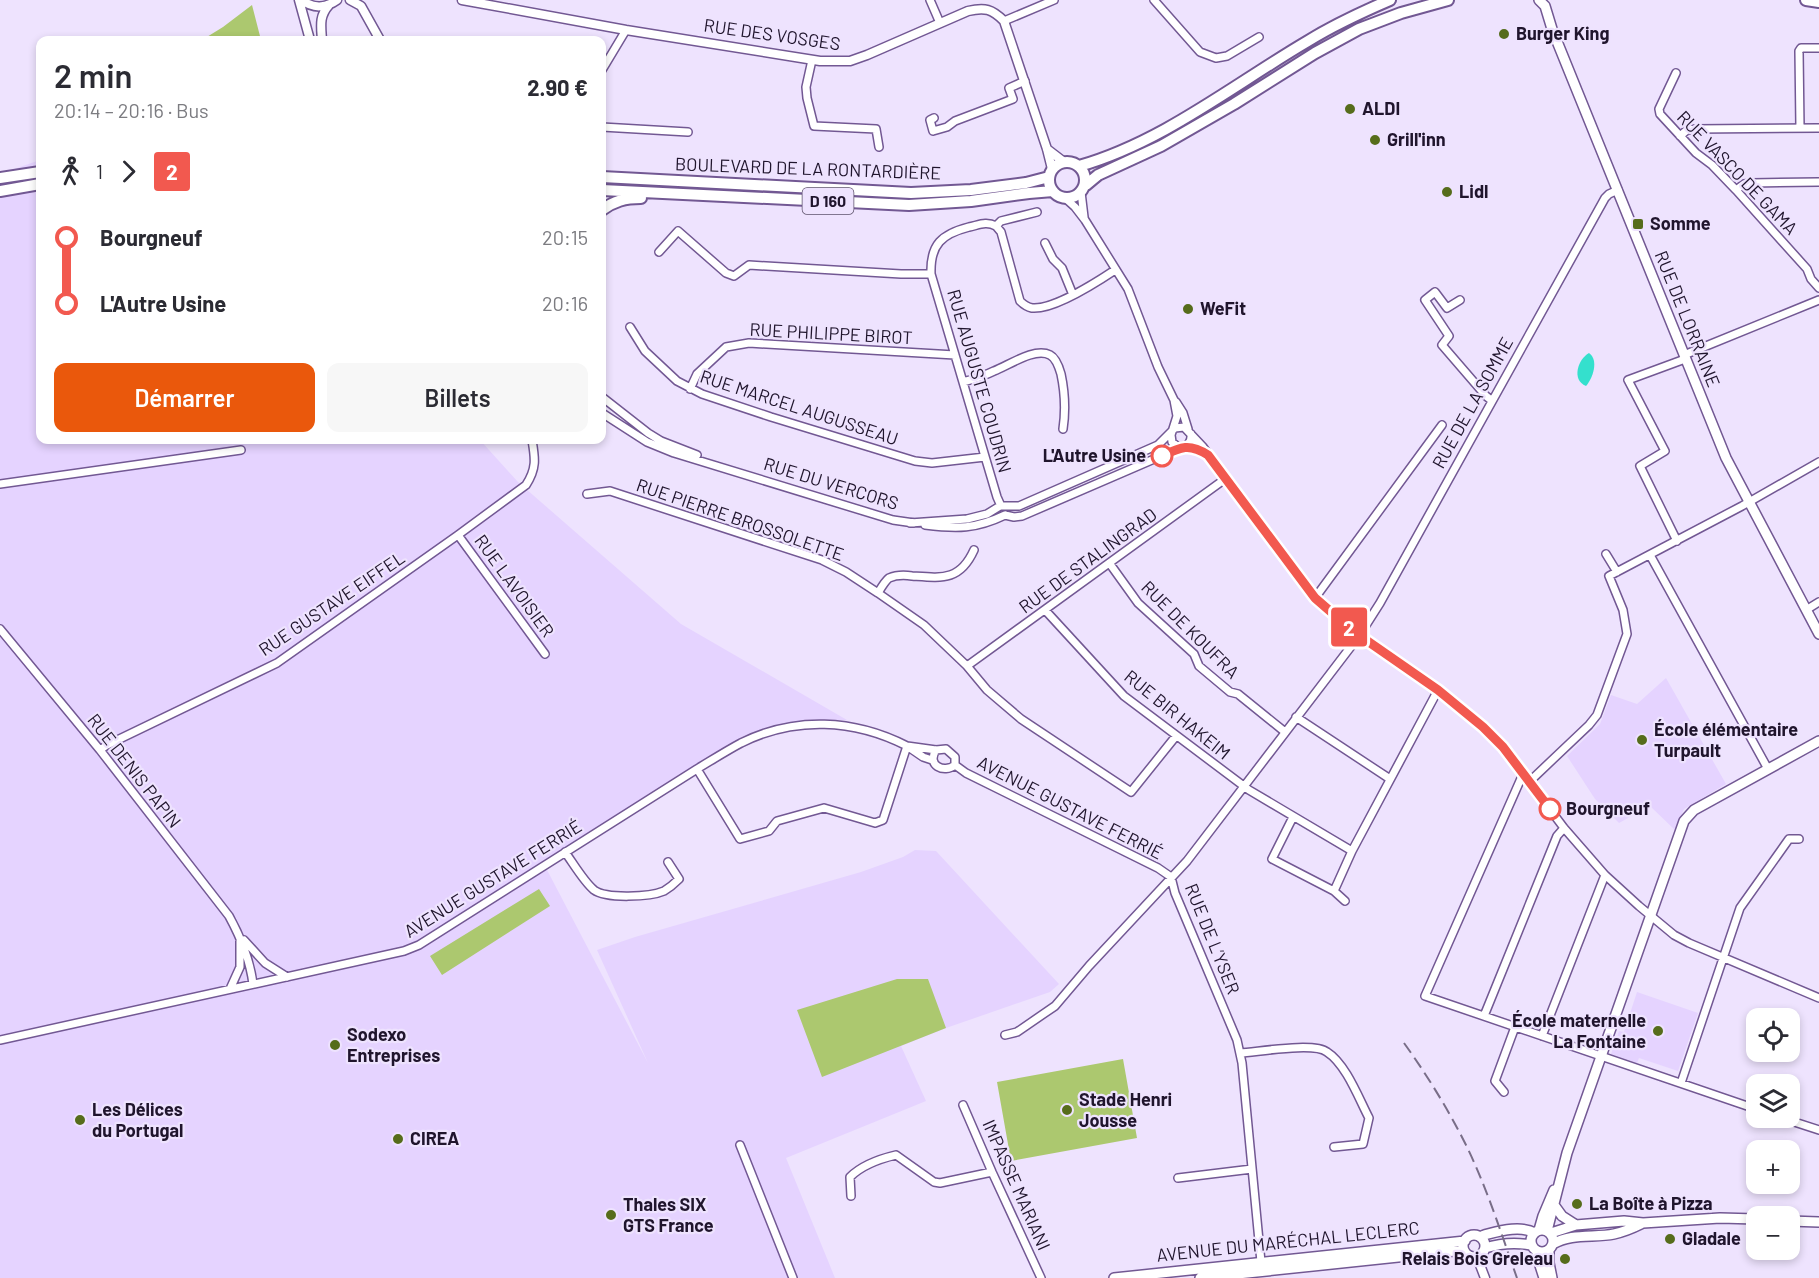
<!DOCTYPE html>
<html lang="fr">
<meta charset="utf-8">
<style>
:root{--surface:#fff;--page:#f7f7f7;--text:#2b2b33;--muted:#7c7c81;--accent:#ea580c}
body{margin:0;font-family:Barlow,sans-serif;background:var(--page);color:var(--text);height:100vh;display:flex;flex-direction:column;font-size:22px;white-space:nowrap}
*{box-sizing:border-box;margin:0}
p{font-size:20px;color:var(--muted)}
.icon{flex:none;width:33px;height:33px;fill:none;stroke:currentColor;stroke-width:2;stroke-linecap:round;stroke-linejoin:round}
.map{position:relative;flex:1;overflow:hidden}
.sheet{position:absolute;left:36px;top:36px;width:570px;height:408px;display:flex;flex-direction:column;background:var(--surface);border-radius:12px;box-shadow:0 3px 9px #0003}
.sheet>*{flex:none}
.badge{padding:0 12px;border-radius:4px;font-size:21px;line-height:39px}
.controls{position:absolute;left:1746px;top:1008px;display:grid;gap:12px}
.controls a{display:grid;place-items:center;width:54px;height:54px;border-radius:12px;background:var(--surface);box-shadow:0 3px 9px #0003;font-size:30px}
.map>.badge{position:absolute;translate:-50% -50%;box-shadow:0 0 0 3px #fff}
.legs{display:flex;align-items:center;gap:9px;height:66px;padding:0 18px;font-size:20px}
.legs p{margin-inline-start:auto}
.summary{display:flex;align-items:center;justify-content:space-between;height:102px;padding:0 18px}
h1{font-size:33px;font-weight:600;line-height:45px}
.cta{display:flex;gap:12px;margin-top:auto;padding:12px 18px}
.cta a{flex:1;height:69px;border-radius:12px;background:var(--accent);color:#fff;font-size:24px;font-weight:600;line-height:69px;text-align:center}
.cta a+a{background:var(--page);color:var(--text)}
ul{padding:0 18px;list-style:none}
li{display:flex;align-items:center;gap:21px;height:66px;font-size:22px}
li i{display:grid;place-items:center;width:9px;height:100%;margin:0 8px;background:currentColor}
li i::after{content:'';width:15px;height:15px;margin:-8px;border:4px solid;border-radius:50%;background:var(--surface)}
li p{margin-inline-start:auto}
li:first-child i{background:linear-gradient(#0000 50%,currentColor 0)}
li:last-child i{background:linear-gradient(currentColor 50%,#0000 0)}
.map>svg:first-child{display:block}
.built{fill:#e5d3ff}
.green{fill:#acc86f}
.water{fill:#34e0cd}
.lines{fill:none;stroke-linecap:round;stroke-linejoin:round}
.minor-casing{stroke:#725893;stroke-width:10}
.tertiary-casing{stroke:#725893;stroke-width:11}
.secondary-casing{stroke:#725893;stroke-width:12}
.primary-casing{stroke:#725893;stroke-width:14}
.minor{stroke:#fff;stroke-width:7}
.tertiary{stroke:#fff;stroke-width:8}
.secondary{stroke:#fff;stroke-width:9}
.primary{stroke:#fff;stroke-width:10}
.rail{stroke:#796e88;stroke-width:2;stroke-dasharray:12 6;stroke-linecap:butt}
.line-1-casing{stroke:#fff;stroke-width:14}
.line-1{stroke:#f2594f;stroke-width:9}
.poi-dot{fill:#566c1b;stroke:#eee3fe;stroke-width:2}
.stop-1-dot{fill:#fff;stroke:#f2594f;stroke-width:3}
.labels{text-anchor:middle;stroke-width:4.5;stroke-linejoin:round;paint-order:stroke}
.shield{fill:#eee3fe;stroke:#5e536c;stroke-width:1.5}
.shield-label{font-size:16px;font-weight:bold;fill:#20152d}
.poi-label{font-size:18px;font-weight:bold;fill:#20152d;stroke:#eee3fe;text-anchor:start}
.street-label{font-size:18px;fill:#20152d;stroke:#eee3fe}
.stop-label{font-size:18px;font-weight:bold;fill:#20152d;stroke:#eee3fe;text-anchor:end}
</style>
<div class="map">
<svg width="1819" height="1278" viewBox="0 0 1819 1278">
<rect width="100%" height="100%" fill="#eee3fe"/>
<path class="built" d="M40,160V440H480L518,482L681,624L847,720L801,721L770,726L742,737L546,868L648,1063L597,950L635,937L861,872L903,857L915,850L936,851L1059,984L1050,992L946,1028L901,1046L926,1101L786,1158L835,1278H0V174Z
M1666,678L1726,784L1684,809L1675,830L1650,806L1619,823L1595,799L1567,756L1600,724L1611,695L1637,704Z
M1637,992L1698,1013L1678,1071L1639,1058L1637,1063L1611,1054L1619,1031L1624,1032Z"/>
<path class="green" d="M252,5L261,40H202L223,27Z
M539,889L550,906L442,975L430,956Z
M897,979H928L946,1028L822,1077L797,1010Z
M1123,1059L1137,1138L1011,1161L997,1082Z"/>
<path class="water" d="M1589,353C1599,360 1593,378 1586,386C1571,380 1578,359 1589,353Z"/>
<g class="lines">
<defs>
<path id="minor" d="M930,0L940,23
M1154,0L1200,52L1216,58L1227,56L1259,37
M1004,21L1054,0
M812,60L806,87L807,98L814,126L876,129L879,147
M602,70L626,30
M1676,73L1659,109L1660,114L1696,153L1712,165L1736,190L1807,269L1811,279L1819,288
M934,118L930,120L933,131L947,127L955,121L1013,99L1009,88L1025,81
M602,127L688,132
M1800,128L1799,51L1801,48H1819
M1680,136L1687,130L1696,129L1819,128
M1736,190L1744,184L1752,183L1819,182
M1081,192L1084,217
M1065,198L1075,207L1085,220L1128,289L1158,367L1174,400L1177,416L1171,435L1172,442L1178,447C1187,448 1192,442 1191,434
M996,226C986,221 979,225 969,227C942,234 930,244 931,274L997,497L1001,506
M996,226L1001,232L1020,301C1023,304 1027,307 1032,308C1053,310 1097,282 1115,270
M996,226L1001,221L1037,212
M1045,243L1053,259L1062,268L1073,295
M659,252L678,231L726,273L734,276L749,265L901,274H931
M1460,300L1447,308L1435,292L1425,300L1449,336L1442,345L1486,396L1491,400
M630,327L645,351L677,381L702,394L771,417L915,461L932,463L985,457
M1684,355L1819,300
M963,382C974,379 984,376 994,371C1008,366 1034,347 1050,355C1056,358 1059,367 1061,374C1065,393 1066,409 1063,429
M690,389L697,374L726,347L749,343L955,355
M602,397L648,433L661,441L697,455
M1176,402L1183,413L1188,429
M602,413L647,442L674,453L893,520L914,523
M0,484L241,450
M587,494L610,491L822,560L846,572L878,593L924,625L967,666L987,690L1021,719L1131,792L1176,736
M1005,515L1014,517L1022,516L1182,447H1191L1206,453
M910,523L967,519L987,514L1000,506H1019L1158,445L1175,428L1184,427L1203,447L1315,598L1359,636L1438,690L1483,727L1503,747L1564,828L1605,875L1639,906L1674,935L1689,943L1819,998
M925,525C957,529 976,529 1005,515
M458,535L545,654
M1677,541L1640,466L1665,451L1628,380L1685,359
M1606,554L1617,572
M1650,555L1768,769
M1110,564L1138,603L1194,654L1199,666L1230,692L1238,694L1285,732
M878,593C881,588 885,581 889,578C896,575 905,575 912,576C942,578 960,581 974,550
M1315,598L1442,425
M1045,610L1124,696L1249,790L1352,851
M1806,610L1819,602
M0,629L100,750L229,916C241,938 250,959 253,984
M967,666L1225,479
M1296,717L1390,779
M100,750L107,745L277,663L458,535L526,485C537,468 535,458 532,440
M932,760L923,757L907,746L936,750L946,749L955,757V765C944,774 926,765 936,750
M955,765L966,773L1158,868L1171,877
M1523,774L1425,996L1756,1109
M1529,782L1589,725L1597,715L1627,634L1623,610L1609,576L1742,506L1819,462
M1293,817L1272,859L1334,891L1345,901
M565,852C573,863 584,882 594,890C606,899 650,897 664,891C669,888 675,883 679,879L668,862
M1171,877L1175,893L1237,1040L1242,1063L1261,1262L1257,1265
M1334,891L1352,851L1438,690
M244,940L265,963L287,977
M230,989L240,967V941
M1484,1016L1557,836L1564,828
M1005,1035L1017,1032L1055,1006L1089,966L1187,861L1359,636L1380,603L1605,198L1609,194L1618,190
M1542,1036L1605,875
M0,1040L404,951L419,945L697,769C712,760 726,751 741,743C795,716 854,719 907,746L883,820L875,823L824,808L777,821L769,831L740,839L697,769
M1240,1053C1258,1052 1314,1042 1327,1052C1346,1064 1359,1099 1369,1118L1363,1144L1334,1147
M1681,1083L1740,908L1789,839H1799
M1504,1092L1495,1081L1515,1027
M963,1105L992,1172L1041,1278
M1782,1118L1819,1130
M740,1145L793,1278
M1178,1178L1252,1169
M851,1196L850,1177C862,1165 879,1159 896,1155L934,1182L940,1183L992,1172"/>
<path id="tertiary" d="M299,0L310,40
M302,0C313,9 326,8 337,0
M350,0L361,6L380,40
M462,0L626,30L820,61H850L867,55L968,11C985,7 992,9 1004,21L1047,149L1052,169
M322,40C321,26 319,16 329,5
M1047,149L1064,162
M1477,1257L1485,1278"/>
<path id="secondary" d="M1539,0L1545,6L1552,29L1726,458L1819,634
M1554,1205L1562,1216L1576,1225
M1790,1221L1819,1222
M1531 1241a11 11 0 1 1 22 0a11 11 0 1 1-22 0Z
M1539,1230L1543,1216L1554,1190
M1547,1231L1567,1153L1684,821L1694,810L1819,741
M1551,1233L1576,1225L1624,1221L1643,1223L1720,1218L1756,1219
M1463 1246a11 11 0 1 1 22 0a11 11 0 1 1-22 0Z
M1480,1237L1484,1235C1500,1231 1520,1225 1535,1233
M1553,1244C1571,1233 1595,1238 1614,1234C1623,1232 1633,1228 1641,1224
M1485,1248C1501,1243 1515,1242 1531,1245
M1537,1251V1256L1544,1278
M1549,1251V1263L1552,1278
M1114,1278L1465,1241
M1200,1278L1455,1251L1465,1252"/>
<path id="primary" d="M1806,0L1819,2
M1049 180a18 18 0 1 1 36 0a18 18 0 1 1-36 0Z
M1079,166C1163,142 1233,85 1308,41C1334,25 1362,12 1390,0
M602,177L911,193L971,190L1026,183L1049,177
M0,178L40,172
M1086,185L1098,175L1161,146L1234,104L1315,53L1359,29L1401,13L1448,0
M602,190L909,205L971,201L1029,193L1053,191
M0,191L40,184
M602,210C614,201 625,198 641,198"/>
</defs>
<use href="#minor" class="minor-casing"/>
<use href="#tertiary" class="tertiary-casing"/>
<use href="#secondary" class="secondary-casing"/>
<use href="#primary" class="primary-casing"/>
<use href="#minor" class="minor"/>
<use href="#tertiary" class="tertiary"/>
<use href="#secondary" class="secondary"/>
<use href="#primary" class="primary"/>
<path class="rail" d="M1404,1043C1427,1075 1448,1109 1466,1145C1487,1188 1501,1233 1517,1278"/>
</g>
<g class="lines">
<defs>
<path id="line-1" d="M1162,456C1181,447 1189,443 1208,455L1315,598L1353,631L1438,690L1483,727L1503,747L1550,809"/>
</defs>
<use href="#line-1" class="line-1-casing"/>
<use href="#line-1" class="line-1"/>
</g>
<g class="poi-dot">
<circle cx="1504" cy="34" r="6"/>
<circle cx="1350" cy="109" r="6"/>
<circle cx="1375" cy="140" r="6"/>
<circle cx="1447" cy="192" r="6"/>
<rect x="1632" y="218" width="12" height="12" rx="3"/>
<circle cx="1188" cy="309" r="6"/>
<circle cx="1642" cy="740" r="6"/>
<circle cx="1658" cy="1031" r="6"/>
<circle cx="335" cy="1045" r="6"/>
<circle cx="1067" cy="1110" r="6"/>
<circle cx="80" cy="1120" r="6"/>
<circle cx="398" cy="1139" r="6"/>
<circle cx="1577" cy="1204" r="6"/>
<circle cx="611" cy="1215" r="6"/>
<circle cx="1670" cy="1239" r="6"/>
<circle cx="1565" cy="1259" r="6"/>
</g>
<g class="stop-1-dot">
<circle cx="1162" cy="456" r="10"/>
<circle cx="1550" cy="809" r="10"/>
</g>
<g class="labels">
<rect class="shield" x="802.5" y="188" width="51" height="26" rx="4.5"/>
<g class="shield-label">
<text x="828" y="207">D 160</text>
</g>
<g class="poi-label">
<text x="1516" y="40">Burger King</text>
<text x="1362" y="115">ALDI</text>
<text x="1387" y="146">Grill'inn</text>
<text x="1459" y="198">Lidl</text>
<text x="1650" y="230">Somme</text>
<text x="1200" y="315">WeFit</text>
<text x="1654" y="736">École élémentaire<tspan x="1654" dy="21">Turpault</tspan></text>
<text x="1646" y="1027" text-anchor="end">École maternelle<tspan x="1646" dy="21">La Fontaine</tspan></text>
<text x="347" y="1041">Sodexo<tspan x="347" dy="21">Entreprises</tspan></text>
<text x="1079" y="1106">Stade Henri<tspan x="1079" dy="21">Jousse</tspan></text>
<text x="92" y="1116">Les Délices<tspan x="92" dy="21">du Portugal</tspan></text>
<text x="410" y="1145">CIREA</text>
<text x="1589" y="1210">La Boîte à Pizza</text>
<text x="623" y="1211">Thales SIX<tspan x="623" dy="21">GTS France</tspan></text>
<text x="1682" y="1245">Gladale</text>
<text x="1553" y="1265" text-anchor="end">Relais Bois Greleau</text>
</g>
<g class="street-label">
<text transform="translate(772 35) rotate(8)" y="6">RUE DES VOSGES</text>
<text transform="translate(808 169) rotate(2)" y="6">BOULEVARD DE LA RONTARDIÈRE</text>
<text transform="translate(1737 173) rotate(46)" y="6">RUE VASCO DE GAMA</text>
<text transform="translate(1687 319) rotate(68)" y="6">RUE DE LORRAINE</text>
<text transform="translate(831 334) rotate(3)" y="6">RUE PHILIPPE BIROT</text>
<text transform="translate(979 381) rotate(74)" y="6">RUE AUGUSTE COUDRIN</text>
<text transform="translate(1473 403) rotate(-61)" y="6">RUE DE LA SOMME</text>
<text transform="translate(799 408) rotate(18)" y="6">RUE MARCEL AUGUSSEAU</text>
<text transform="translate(831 484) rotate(17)" y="6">RUE DU VERCORS</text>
<text transform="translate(740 520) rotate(19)" y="6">RUE PIERRE BROSSOLETTE</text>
<text transform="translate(1088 561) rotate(-36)" y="6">RUE DE STALINGRAD</text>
<text transform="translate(514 586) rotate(54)" y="6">RUE LAVOISIER</text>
<text transform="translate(332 604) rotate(-34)" y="6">RUE GUSTAVE EIFFEL</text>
<text transform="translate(1190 630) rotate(45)" y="6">RUE DE KOUFRA</text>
<text transform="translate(1177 715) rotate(39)" y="6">RUE BIR HAKEIM</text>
<text transform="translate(134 771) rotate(52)" y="6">RUE DENIS PAPIN</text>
<text transform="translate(1070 808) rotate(27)" y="6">AVENUE GUSTAVE FERRIÉ</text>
<text transform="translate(493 879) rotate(-32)" y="6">AVENUE GUSTAVE FERRIÉ</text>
<text transform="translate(1212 939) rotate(68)" y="6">RUE DE L’YSER</text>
<text transform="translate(1016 1185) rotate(66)" y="6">IMPASSE MARIANI</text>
<text transform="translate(1288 1242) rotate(-6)" y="6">AVENUE DU MARÉCHAL LECLERC</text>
</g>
<g class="stop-label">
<text x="1146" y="462">L'Autre Usine</text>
<text x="1566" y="815" text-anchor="start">Bourgneuf</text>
</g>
</g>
</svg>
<div class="controls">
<a><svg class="icon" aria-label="locate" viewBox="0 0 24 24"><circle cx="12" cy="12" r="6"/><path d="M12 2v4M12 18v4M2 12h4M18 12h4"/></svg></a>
<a><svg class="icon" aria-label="layers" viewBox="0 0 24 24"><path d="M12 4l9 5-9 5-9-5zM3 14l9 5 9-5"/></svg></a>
<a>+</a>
<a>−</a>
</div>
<b class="badge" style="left:1349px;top:627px;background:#f2594f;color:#fff">2</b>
<section class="sheet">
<div class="summary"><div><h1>2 min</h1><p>20:14 – 20:16 · Bus</p></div><b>2.90 €</b></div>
<div class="legs"><svg class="icon" aria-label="walk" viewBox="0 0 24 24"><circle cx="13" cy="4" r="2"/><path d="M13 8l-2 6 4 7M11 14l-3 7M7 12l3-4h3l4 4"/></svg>1<svg class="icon" aria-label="forward" viewBox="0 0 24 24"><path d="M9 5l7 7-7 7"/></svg><b class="badge" style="background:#f2594f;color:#fff">2</b></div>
<ul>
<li><i style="color:#f2594f"></i><b>Bourgneuf</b><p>20:15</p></li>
<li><i style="color:#f2594f"></i><b>L'Autre Usine</b><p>20:16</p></li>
</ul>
<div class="cta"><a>Démarrer</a><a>Billets</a></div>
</section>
</div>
